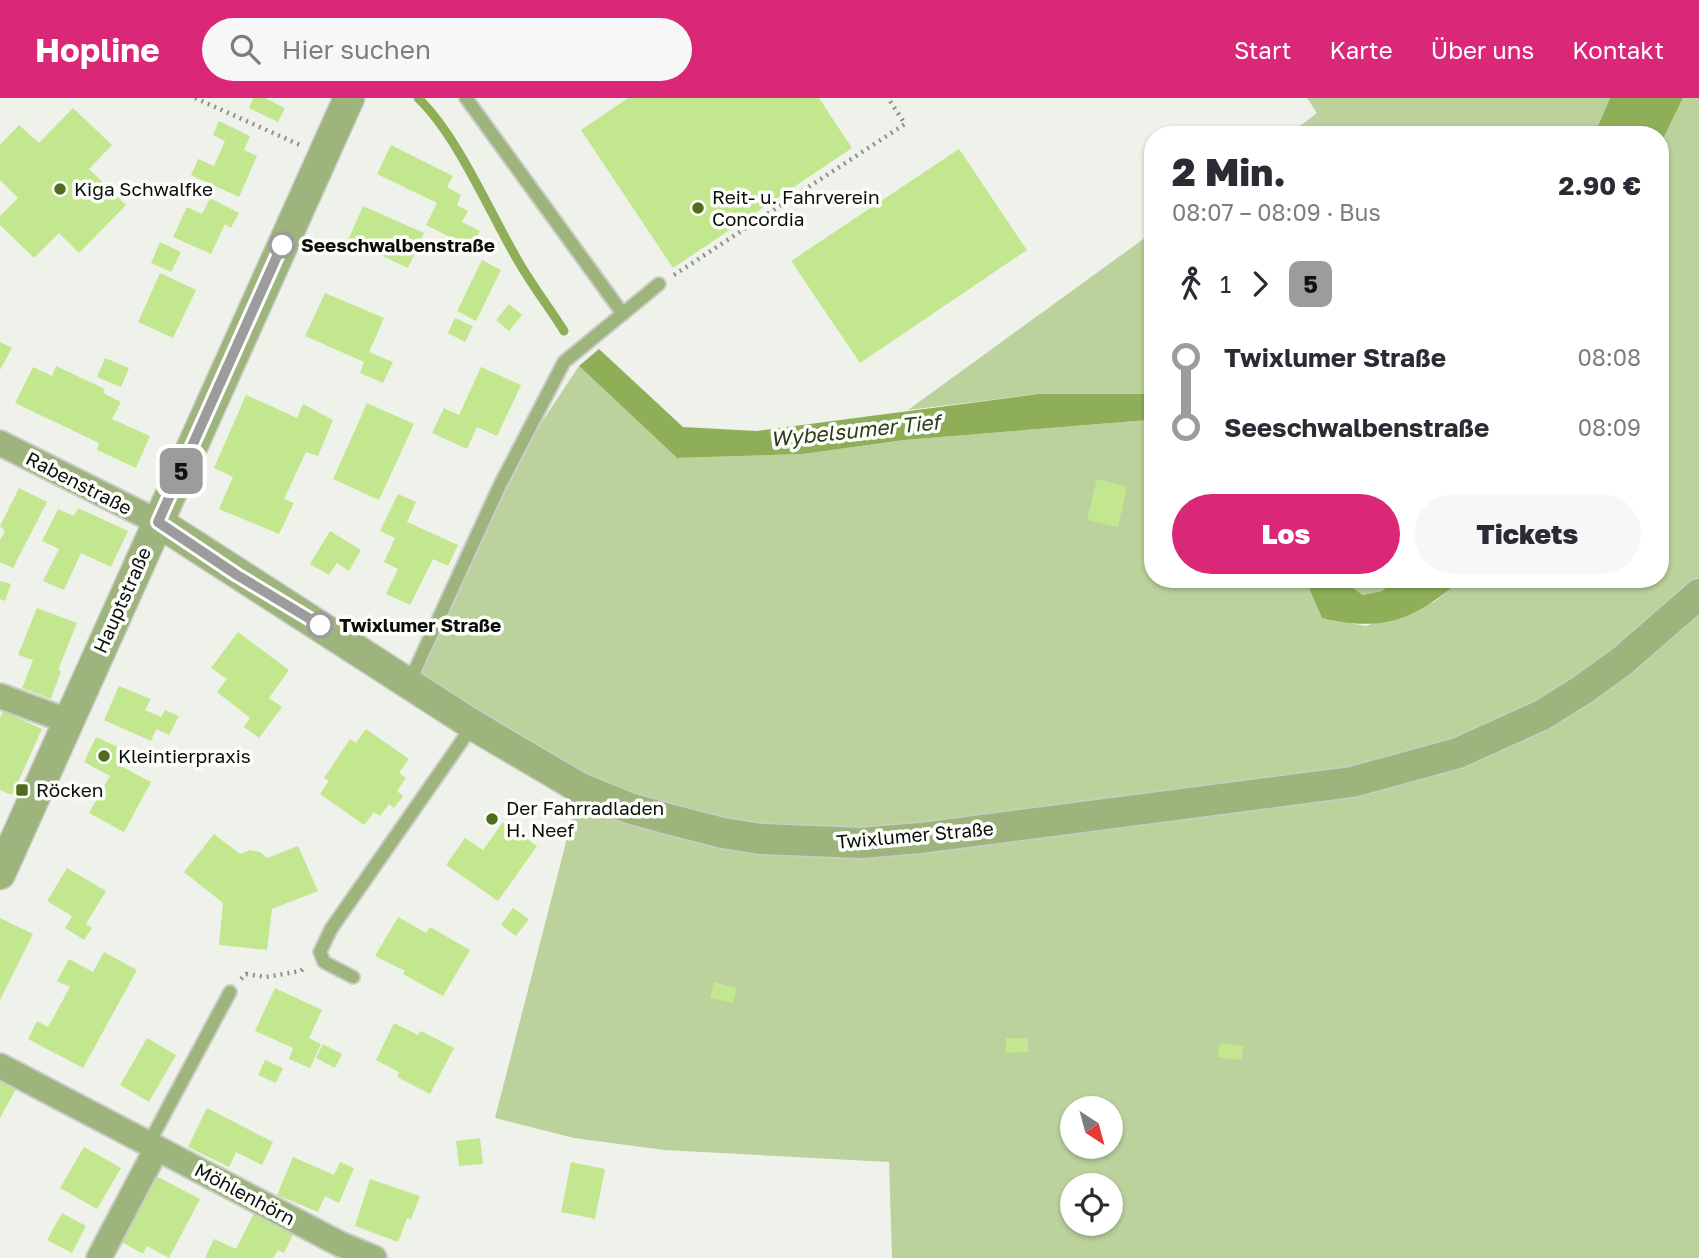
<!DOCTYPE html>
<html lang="de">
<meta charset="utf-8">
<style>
:root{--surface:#fff;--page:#f7f7f7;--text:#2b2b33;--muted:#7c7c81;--accent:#db2777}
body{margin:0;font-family:"Golos Text",sans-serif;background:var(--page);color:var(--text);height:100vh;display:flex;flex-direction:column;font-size:26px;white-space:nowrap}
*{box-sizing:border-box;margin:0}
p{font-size:23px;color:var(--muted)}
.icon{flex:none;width:38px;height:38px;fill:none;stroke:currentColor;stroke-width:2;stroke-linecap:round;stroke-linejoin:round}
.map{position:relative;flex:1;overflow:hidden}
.side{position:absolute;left:1144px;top:28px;width:525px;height:462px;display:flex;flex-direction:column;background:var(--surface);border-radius:28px;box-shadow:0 2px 5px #0004}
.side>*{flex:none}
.badge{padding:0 14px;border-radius:10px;font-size:24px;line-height:46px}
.needle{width:46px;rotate:144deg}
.controls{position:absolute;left:1060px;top:998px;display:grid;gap:14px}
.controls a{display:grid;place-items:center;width:63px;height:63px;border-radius:50%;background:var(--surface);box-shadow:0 2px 5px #0004;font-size:35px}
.map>.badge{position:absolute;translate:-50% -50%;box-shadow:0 0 0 4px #fff}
.legs{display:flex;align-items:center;gap:10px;height:77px;padding:0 28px;font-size:23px}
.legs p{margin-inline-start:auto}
.overview{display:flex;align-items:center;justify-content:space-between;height:119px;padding:0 28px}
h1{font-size:38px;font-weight:800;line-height:52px}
.primary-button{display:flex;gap:14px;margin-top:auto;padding:14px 28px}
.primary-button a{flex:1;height:80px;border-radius:42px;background:var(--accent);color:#fff;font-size:28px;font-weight:800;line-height:80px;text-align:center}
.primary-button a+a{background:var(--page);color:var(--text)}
ul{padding:0 28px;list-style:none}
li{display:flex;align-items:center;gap:24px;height:70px;font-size:26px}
li i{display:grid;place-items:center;width:10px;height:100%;margin:0 9px;background:currentColor}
li i::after{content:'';width:18px;height:18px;margin:-9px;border:5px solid;border-radius:50%;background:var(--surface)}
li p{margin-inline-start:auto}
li:first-child i{background:linear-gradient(#0000 50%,currentColor 0)}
li:last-child i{background:linear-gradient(currentColor 50%,#0000 0)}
header{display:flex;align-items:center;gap:42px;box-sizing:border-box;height:98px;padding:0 35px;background:var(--accent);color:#fff}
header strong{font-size:33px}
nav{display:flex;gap:38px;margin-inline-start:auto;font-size:24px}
.search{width:490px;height:63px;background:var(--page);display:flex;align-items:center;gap:18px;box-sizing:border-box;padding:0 24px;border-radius:38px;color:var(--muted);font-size:26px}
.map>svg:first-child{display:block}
.green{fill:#bbd29c;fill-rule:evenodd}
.water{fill:#8eaf58}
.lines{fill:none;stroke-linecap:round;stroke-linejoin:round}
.stream{stroke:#8eaf58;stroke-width:9}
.building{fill:#c3e78e}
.service-casing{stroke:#cacdc6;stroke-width:16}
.minor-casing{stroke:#cacdc6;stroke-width:28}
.tertiary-casing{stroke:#cacdc6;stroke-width:33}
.path{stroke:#8e918c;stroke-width:4.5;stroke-dasharray:2 5;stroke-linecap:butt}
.service{stroke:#9db47c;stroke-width:12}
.minor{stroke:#9db47c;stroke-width:24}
.tertiary{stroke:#9db47c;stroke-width:30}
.line-1-casing{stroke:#fff;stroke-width:16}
.line-1{stroke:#9c9c9d;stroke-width:10}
.poi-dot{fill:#516c1f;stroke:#fcfff9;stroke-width:2.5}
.stop-1-dot{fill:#fff;stroke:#9c9c9d;stroke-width:3.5}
.labels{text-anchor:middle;stroke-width:7;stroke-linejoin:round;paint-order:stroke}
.poi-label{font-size:19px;fill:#0c0d0b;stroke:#fcfff9;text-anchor:start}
.stop-label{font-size:19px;font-weight:bold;fill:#0c0d0b;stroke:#fcfff9;text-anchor:start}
.street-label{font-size:19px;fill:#0c0d0b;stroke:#fcfff9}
.water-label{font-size:21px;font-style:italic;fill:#2e3c17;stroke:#fcfff9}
</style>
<header>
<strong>Hopline</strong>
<div class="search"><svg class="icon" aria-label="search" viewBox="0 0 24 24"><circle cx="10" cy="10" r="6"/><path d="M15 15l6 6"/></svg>Hier suchen</div>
<nav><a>Start</a><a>Karte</a><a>Über uns</a><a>Kontakt</a></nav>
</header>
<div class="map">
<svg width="1699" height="1160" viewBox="0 0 1699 1160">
<rect width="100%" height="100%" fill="#eef2ea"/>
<path class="green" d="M1307,0H1610L1594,37H1288L1317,15Z
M1683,0H1699V1160H892L889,1064L664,1052L574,1040L495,1020L580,690L409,585L500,387L579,268L677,360L803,356L904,342L1148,322L1153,325V481H1305L1322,520L1366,528L1434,504L1462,481H1661V45ZM1073,1010H1111V1048H1073ZM1073,1087H1111V1125H1073Z
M1153,134V296H1038L908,312Z
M1347,481H1397L1382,493L1363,497L1350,488Z"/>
<path class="water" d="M1610,0H1683L1661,45V37H1594Z
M599,251L683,329L757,333L1038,296H1153V325L1148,322L904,342L803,356L677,360L579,268Z
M1305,481H1347L1350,488L1363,497L1382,493L1397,481H1462C1415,521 1384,535 1322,520Z"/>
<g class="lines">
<path class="stream" d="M418,0C457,37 489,113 517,161C531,186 549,209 564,233"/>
</g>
<path class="building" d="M253,0H265L285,10L278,24L249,10Z
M628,0H819L852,50L673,170L581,32Z
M73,10L112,47L89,71L126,107L79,155L59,135L34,160L0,127V118L18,100L0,82V47L19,27L39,45Z
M219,23L250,38L244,52L257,58L239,99L191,77L198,61L214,68L225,43L213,37Z
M391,47L453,78L447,89L461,97L457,107L468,113L462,124L480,133L471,150L426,127L437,105L377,76Z
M959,51L1027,152L860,265L791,163Z
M210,100L239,115L231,130L225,126L211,156L173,139L187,109L202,116Z
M363,108L424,135L408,170L348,142Z
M160,144L181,154L171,174L151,165Z
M482,162L501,172L476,223L457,213Z
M160,175L196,192L173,240L138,224Z
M325,195L384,220L369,254L393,264L383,285L360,275L364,264L305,238Z
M509,206L522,217L509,233L496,222Z
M455,220L473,228L465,244L448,235Z
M0,244L12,250L0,272Z
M105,260L129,270L121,289L97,279Z
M56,268L105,291L103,295L121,304L112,321L150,338L136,370L97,352L99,345L15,305L33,269L52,278Z
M481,269L521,287L497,338L477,329L467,351L432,335L444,310L459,317Z
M246,297L297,320L303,306L333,322L318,358L306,354L284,401L294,405L279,436L219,411L233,379L214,370Z
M367,305L414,326L379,402L333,381Z
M1097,381L1127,389L1118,429L1087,422Z
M19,390L47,404L13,470L0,464V442L5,433L0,428Z
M398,396L416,404L407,424L458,447L448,468L433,461L410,507L386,496L398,471L384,464L395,440L380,433Z
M78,410L128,433L111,469L81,455L64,492L43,483L59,451L42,443L58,411L74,418Z
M330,433L361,452L349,473L337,465L329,477L310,466Z
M0,483L11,486L5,503L0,501Z
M37,510L77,525L58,572L61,573L51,601L22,590L33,562L18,557Z
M238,534L289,572L269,600L282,609L259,640L244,629L250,620L217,594L227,581L211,570Z
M119,588L151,601L145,612L161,619L165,612L179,618L169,637L156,631L151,643L104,622Z
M3,613L42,631L12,697L0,692V620Z
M366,631L409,661L399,675L406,680L397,693L403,698L394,710L389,706L380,718L374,714L364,727L320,696L329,683L324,680L350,641L356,645Z
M96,639L124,652L117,666L151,684L124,734L89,715L110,678L84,664Z
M503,724L537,748L498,803L446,767L465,740L483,752Z
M214,736L240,756L250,752L260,754L267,760L298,748L318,793L272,811L267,852L219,847L223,805L184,774Z
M67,770L106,793L86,826L92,830L84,842L65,830L72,818L47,803Z
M513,810L529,821L516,838L501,827Z
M398,819L426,835L430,829L470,852L443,898L403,876L405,873L375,858Z
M0,820L33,836L0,902Z
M104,854L137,872L83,970L28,941L37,923L48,929L70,889L57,883L69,861L93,874Z
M714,884L737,890L733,905L710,900Z
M275,890L322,912L309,940L321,946L310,970L289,961L293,950L255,933Z
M394,925L418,937L421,933L454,950L430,996L397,979L399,974L376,962Z
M147,940L176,957L149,1004L120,987Z
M1006,940H1028V954L1006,955Z
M1220,945L1243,948L1241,962L1218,959Z
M323,946L342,956L335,970L316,960Z
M265,962L283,970L276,985L258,977Z
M0,982L16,991L0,1020Z
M207,1010L273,1044L262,1067L236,1054L229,1069L188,1049Z
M480,1040L483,1066L459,1068L456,1043Z
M84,1049L121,1070L97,1111L60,1090Z
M293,1059L334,1077L340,1064L354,1070L339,1105L325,1098L318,1114L277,1097Z
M571,1064L605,1071L595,1121L561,1114Z
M156,1078L200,1101L169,1160L147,1148L143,1156L122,1144Z
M370,1081L420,1098L411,1121L407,1120L398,1144L355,1128Z
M62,1115L86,1128L72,1155L47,1142Z
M254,1115L294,1135L284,1155L278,1152L273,1160H205L214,1141L236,1151Z"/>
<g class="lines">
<defs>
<path id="service" d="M466,0L623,216
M409,585L500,387L564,264L659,186
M353,879L324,864L320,854L331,831L473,627
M149,1045L230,894"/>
<path id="minor" d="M0,345L158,424
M0,598L68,623
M0,968L340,1146L374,1160
M99,1160L157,1050"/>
<path id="tertiary" d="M158,424L473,627L580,690L629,710L672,722L723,735L761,741L860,745L921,740L1352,684L1458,655L1542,617L1582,592L1622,563L1699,496
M0,776L349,0"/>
</defs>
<use href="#service" class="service-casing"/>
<use href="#minor" class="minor-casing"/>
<use href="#tertiary" class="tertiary-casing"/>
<path class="path" d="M195,0L300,47
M674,177L905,26L888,0
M241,881L246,876L266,879L301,873L305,869"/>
<use href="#service" class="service"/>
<use href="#minor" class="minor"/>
<use href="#tertiary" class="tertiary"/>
</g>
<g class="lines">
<defs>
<path id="line-1" d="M282,147L158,424L237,477L320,527"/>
</defs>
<use href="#line-1" class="line-1-casing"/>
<use href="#line-1" class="line-1"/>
</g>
<g class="poi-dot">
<circle cx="60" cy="91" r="7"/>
<circle cx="698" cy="110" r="7"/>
<circle cx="104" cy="658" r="7"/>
<rect x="15" y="685" width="14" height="14" rx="3.5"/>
<circle cx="492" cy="721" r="7"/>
</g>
<g class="stop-1-dot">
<circle cx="282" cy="147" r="12"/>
<circle cx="320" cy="527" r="12"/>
</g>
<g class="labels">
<g class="poi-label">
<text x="74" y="98">Kiga Schwalfke</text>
<text x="712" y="106">Reit- u. Fahrverein<tspan x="712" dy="22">Concordia</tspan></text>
<text x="118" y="665">Kleintierpraxis</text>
<text x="36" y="699">Röcken</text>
<text x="506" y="717">Der Fahrradladen<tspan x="506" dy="22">H. Neef</tspan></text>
</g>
<g class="stop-label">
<text x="301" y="154">Seeschwalbenstraße</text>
<text x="339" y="534">Twixlumer Straße</text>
</g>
<g class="street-label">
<text transform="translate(79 385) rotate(27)" y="7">Rabenstraße</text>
<text transform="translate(122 502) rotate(-66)" y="7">Hauptstraße</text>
<text transform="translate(915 737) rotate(-5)" y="7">Twixlumer Straße</text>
<text transform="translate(245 1096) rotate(28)" y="7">Möhlenhörn</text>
</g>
<g class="water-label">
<text transform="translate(855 333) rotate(-6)" y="7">Wybelsumer Tief</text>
</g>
</g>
</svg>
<div class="controls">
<a><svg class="needle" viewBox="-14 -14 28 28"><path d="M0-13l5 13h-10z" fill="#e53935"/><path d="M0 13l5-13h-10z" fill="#7c7c81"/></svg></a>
<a><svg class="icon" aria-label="locate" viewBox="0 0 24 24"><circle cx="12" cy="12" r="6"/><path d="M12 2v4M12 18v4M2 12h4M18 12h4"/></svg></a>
</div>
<b class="badge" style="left:181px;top:373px;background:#9c9c9d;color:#111">5</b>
<section class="side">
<div class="overview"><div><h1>2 Min.</h1><p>08:07 – 08:09 · Bus</p></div><b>2.90 €</b></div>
<div class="legs"><svg class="icon" aria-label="walk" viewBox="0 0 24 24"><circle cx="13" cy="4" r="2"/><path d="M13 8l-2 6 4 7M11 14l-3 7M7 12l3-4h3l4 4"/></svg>1<svg class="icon" aria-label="forward" viewBox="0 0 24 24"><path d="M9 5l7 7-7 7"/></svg><b class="badge" style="background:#9c9c9d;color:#111">5</b></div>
<ul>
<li><i style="color:#9c9c9d"></i><b>Twixlumer Straße</b><p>08:08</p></li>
<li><i style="color:#9c9c9d"></i><b>Seeschwalbenstraße</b><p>08:09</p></li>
</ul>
<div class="primary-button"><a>Los</a><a>Tickets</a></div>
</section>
</div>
